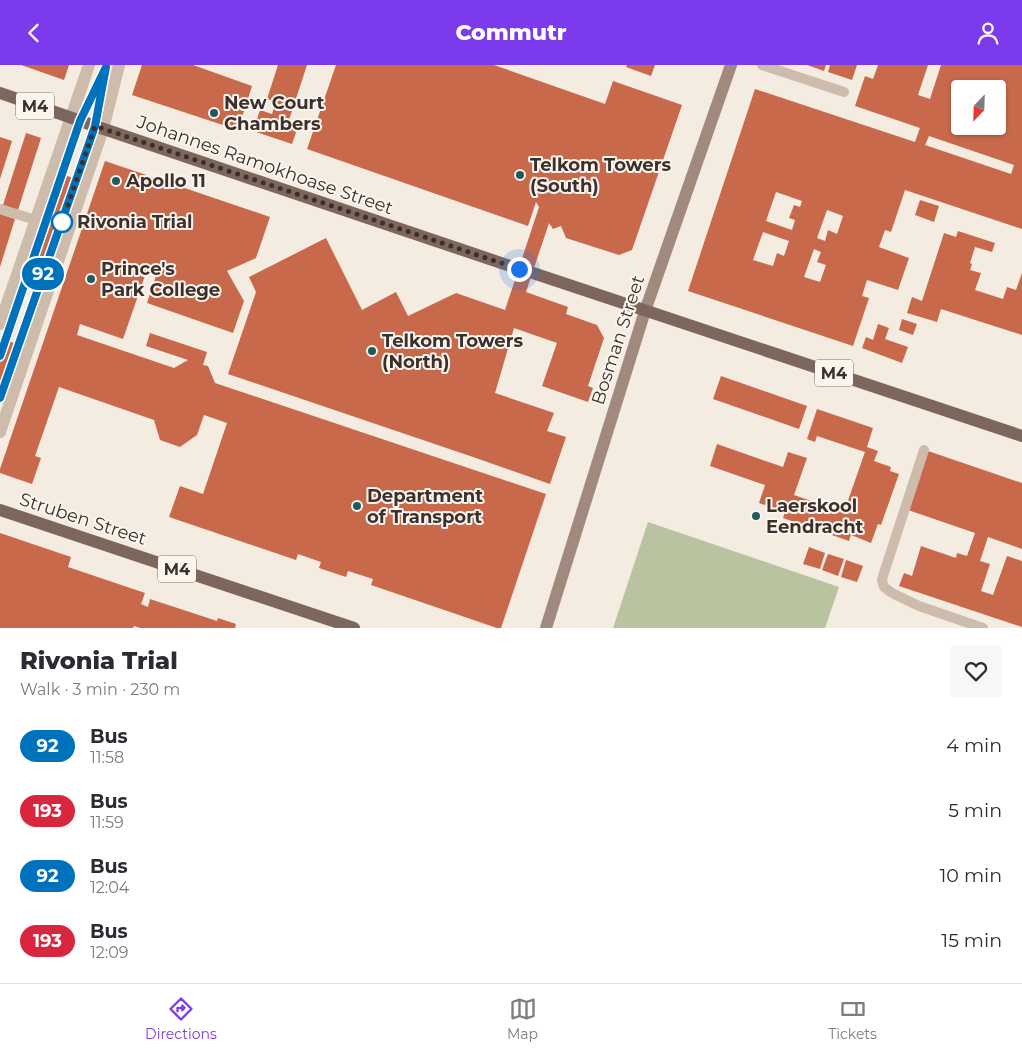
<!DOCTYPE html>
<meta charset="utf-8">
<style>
:root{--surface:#fff;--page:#f7f7f7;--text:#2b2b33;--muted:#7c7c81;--line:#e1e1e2;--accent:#7c3aed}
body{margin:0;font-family:Montserrat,sans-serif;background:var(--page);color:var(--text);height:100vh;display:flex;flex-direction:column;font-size:19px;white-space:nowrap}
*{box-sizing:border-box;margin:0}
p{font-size:16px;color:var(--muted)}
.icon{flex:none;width:28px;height:28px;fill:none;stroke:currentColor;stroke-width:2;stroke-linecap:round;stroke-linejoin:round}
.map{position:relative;height:563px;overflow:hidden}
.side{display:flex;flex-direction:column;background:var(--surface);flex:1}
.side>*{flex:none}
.badge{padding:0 10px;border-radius:16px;font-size:18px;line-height:32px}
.needle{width:32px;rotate:203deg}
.controls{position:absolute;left:951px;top:15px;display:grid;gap:10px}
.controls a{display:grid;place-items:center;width:55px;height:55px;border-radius:5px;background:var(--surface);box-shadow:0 1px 4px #0004;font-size:25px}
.you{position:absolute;width:25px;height:25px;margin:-12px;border:4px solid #fff;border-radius:50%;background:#1a73e8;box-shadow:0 0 0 8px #1a73e833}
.map>.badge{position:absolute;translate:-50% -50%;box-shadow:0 0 0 2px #fff}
.round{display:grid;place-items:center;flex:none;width:52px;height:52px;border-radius:5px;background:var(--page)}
.summary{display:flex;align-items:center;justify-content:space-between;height:85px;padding:0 20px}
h1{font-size:24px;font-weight:800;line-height:38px}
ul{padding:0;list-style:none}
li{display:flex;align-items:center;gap:15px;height:65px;padding:0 20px}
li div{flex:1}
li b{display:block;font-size:19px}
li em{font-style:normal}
li .badge{min-width:55px;font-weight:700;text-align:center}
header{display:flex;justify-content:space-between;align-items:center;height:65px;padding:0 20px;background:var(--accent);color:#fff;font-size:22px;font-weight:800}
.dock{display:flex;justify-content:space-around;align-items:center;height:70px;border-top:1px solid var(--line);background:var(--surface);font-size:14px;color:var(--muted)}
.dock a{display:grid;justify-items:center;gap:2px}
.dock .active{color:var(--accent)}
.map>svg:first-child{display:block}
.green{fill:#b8c4a0}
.building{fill:#c8694b;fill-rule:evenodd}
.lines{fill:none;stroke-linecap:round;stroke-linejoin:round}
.service{stroke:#cdbbac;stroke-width:10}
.minor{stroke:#cdbbac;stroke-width:12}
.secondary{stroke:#a18a7d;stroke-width:12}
.primary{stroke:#7d675c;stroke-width:12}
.line-casing{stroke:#fff;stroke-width:11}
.line{stroke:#0072bc;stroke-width:8}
.walk{stroke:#3b302b;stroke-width:5;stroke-dasharray:0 9}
.poi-dot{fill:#1f5a5e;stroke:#fbf5ee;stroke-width:2}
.stop-dot{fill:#fff;stroke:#0072bc;stroke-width:2.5}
.labels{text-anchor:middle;stroke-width:4;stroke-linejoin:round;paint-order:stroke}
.shield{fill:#fbf5ee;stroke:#756b66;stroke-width:1}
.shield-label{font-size:16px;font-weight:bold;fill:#3b302b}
.poi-label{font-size:18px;font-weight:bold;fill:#3b302b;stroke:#fbf5ee;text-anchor:start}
.street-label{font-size:18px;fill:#3b302b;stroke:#fbf5ee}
.stop-label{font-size:18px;font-weight:bold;fill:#3b302b;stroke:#fbf5ee;text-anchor:start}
</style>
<header><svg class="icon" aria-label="back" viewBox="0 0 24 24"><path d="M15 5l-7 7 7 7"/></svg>Commutr<svg class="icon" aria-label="person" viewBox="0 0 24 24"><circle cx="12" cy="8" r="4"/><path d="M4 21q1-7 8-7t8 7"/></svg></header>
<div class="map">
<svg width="1022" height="563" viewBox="0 0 1022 563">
<rect width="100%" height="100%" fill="#f4ebe1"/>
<path class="green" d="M648,457L839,522L825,563H613Z"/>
<path class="building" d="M21,0H69L64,15Z
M142,0H193L252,21L238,65L132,30Z
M278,0H307L289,55L299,59L292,79L253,66L260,45L272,49L276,37L267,34Z
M336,0H494L605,39L613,16L682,40L632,185L619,190L566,173L561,161L553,164L549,158L526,227L568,242L566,249L597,260L604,273L588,321L593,323L588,337L542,321L557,278L514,263L495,328L554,348L547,366L566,372L550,419L473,392L228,309L256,227L249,212L326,173L362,245L396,227L408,251L456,228L505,245L539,142L536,137L528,161L307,84Z
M627,0H655L651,11L626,2Z
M807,0H826L824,6Z
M830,0H857L852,15L828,7Z
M878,0H928L918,30L930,34L941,0H1022V164L905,125L891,167L885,165L879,182L909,193L898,225L867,215L862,231L869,233L853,281L688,226L755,24L915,77L920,63L855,41L865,11L873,14ZM960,24H998V61H960ZM929,71L1014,100L1011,109L925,80ZM776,127L802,136L800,142L794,140L789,153L795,155L792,165L766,156ZM827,145L843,151L837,169L828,165L825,176L817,173ZM763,167L789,176L784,191L777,188L773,201L753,195ZM814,184L821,187L817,197L826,200L820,217L804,212Z
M26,68L41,73L18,145L3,140Z
M0,72L12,76L0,114Z
M105,96L270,152L256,193L227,206L244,236L233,268L147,238L158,205L148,202L123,274L80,259L77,270L174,303L188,295L146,281L150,268L207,287L203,300L208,301L215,318L546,429L501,563H497L371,520L373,514L348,506L346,512L319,503L321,497L298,489L296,495L169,452L180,421L203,429L227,358L204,350L197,370L180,382L160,375L154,355L59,322L35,391L41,393L32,419L0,408V404Z
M65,110L76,114L45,199L35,195Z
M920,135L939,141L934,157L915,150Z
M0,149L15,154L0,202Z
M958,166L995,178L992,187L975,182L970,198L972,199L970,205L981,208L975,225L1003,234L1007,222L1016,225L1022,208V270L941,244L937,257L907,248L912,232L922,236L944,168L956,172Z
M902,254L917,259L913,270L899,265Z
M878,259L889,263L885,274L908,282L902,298L862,283L866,272L873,275Z
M8,276L18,279L0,330V298Z
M721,311L807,341L799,364L713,334Z
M817,344L873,363L867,382L878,386L874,396L891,402L890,406L899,409L881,460L878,459L871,478L851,470L849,476L783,453L785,447L759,438L765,420L710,401L717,379L783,402L788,387L807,393L794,430L844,447L865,387L817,371L815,377L807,374Z
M928,386L1022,418V484L988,472L980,496L990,499L981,526L993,530L1007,491L1022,496V562L899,521L904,508L912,511L921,481L956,493L957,488L967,491L975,468L908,445Z
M0,468L71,492L68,502L145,528L141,539L148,542L150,534L217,556L218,553L236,559L235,563H140L134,561L133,563H0Z
M809,482L825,488L820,504L803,499Z
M828,489L844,494L838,511L822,505Z
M846,495L863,501L857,517L841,512Z"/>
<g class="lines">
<path class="service" d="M762,0L844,27
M0,144L36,155
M0,291L80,56L100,15
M0,333L95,61L107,0
M924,385L883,511L882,516L884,522L892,528L919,541L983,563"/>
<path class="minor" d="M0,259L89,0
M0,367L103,64L119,0"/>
<path class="secondary" d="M546,563L645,246L731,0"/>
<path class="primary" d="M0,28L95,61L519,204
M533,208L1022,371
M0,445L354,563"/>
</g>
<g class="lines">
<defs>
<path id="line" d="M0,291L80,56L106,2L95,61L0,333"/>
</defs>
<use href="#line" class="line-casing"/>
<use href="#line" class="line"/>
<path class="walk" d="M62,157L95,61L519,204"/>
</g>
<g class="poi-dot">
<circle cx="214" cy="48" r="5"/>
<circle cx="520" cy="110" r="5"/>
<circle cx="116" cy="116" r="5"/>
<circle cx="91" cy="214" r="5"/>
<circle cx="372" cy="286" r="5"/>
<circle cx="357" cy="441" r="5"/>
<circle cx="756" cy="451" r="5"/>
</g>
<circle class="stop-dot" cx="62" cy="157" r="10"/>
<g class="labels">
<g class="shield">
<rect x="16" y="27.5" width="38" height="27" rx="4"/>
<rect x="815" y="294.5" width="38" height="27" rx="4"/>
<rect x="158" y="490.5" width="38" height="27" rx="4"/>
</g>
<g class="shield-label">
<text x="35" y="47">M4</text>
<text x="834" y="314">M4</text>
<text x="177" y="510">M4</text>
</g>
<g class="poi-label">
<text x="224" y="44">New Court<tspan x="224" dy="21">Chambers</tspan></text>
<text x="530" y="106">Telkom Towers<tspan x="530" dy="21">(South)</tspan></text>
<text x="126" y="122">Apollo 11</text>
<text x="101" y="210">Prince's<tspan x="101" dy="21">Park College</tspan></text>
<text x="382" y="282">Telkom Towers<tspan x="382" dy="21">(North)</tspan></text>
<text x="367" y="437">Department<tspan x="367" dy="21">of Transport</tspan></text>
<text x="766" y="447">Laerskool<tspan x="766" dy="21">Eendracht</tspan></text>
</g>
<g class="street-label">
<text transform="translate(265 100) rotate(19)" y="6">Johannes Ramokhoase Street</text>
<text transform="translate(618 275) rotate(-72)" y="6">Bosman Street</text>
<text transform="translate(83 454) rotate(18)" y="6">Struben Street</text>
</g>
<g class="stop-label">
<text x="77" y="163">Rivonia Trial</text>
</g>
</g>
</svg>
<div class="controls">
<a><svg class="needle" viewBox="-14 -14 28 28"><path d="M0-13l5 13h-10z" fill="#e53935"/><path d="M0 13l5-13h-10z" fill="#7c7c81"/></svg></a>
</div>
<div class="you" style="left:519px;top:204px"></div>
<b class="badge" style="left:43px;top:209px;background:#0072bc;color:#fff">92</b>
</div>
<section class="side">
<div class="summary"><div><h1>Rivonia Trial</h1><p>Walk · 3 min · 230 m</p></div><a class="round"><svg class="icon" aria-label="heart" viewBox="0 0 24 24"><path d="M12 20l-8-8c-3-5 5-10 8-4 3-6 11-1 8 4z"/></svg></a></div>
<ul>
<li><span class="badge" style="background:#0072bc;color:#fff">92</span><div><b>Bus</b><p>11:58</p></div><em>4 min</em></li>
<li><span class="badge" style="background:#d7263d;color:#fff">193</span><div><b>Bus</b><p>11:59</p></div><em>5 min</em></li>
<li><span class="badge" style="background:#0072bc;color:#fff">92</span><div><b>Bus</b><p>12:04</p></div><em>10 min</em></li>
<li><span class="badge" style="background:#d7263d;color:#fff">193</span><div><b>Bus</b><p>12:09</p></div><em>15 min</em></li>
</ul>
</section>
<nav class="dock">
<a class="active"><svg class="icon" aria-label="directions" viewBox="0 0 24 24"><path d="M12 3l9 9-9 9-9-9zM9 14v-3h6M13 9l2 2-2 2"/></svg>Directions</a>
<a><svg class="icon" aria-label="map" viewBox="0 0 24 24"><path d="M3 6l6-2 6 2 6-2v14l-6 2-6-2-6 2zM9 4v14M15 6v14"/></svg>Map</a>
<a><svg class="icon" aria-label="tickets" viewBox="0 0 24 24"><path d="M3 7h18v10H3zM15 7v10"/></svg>Tickets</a>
</nav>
